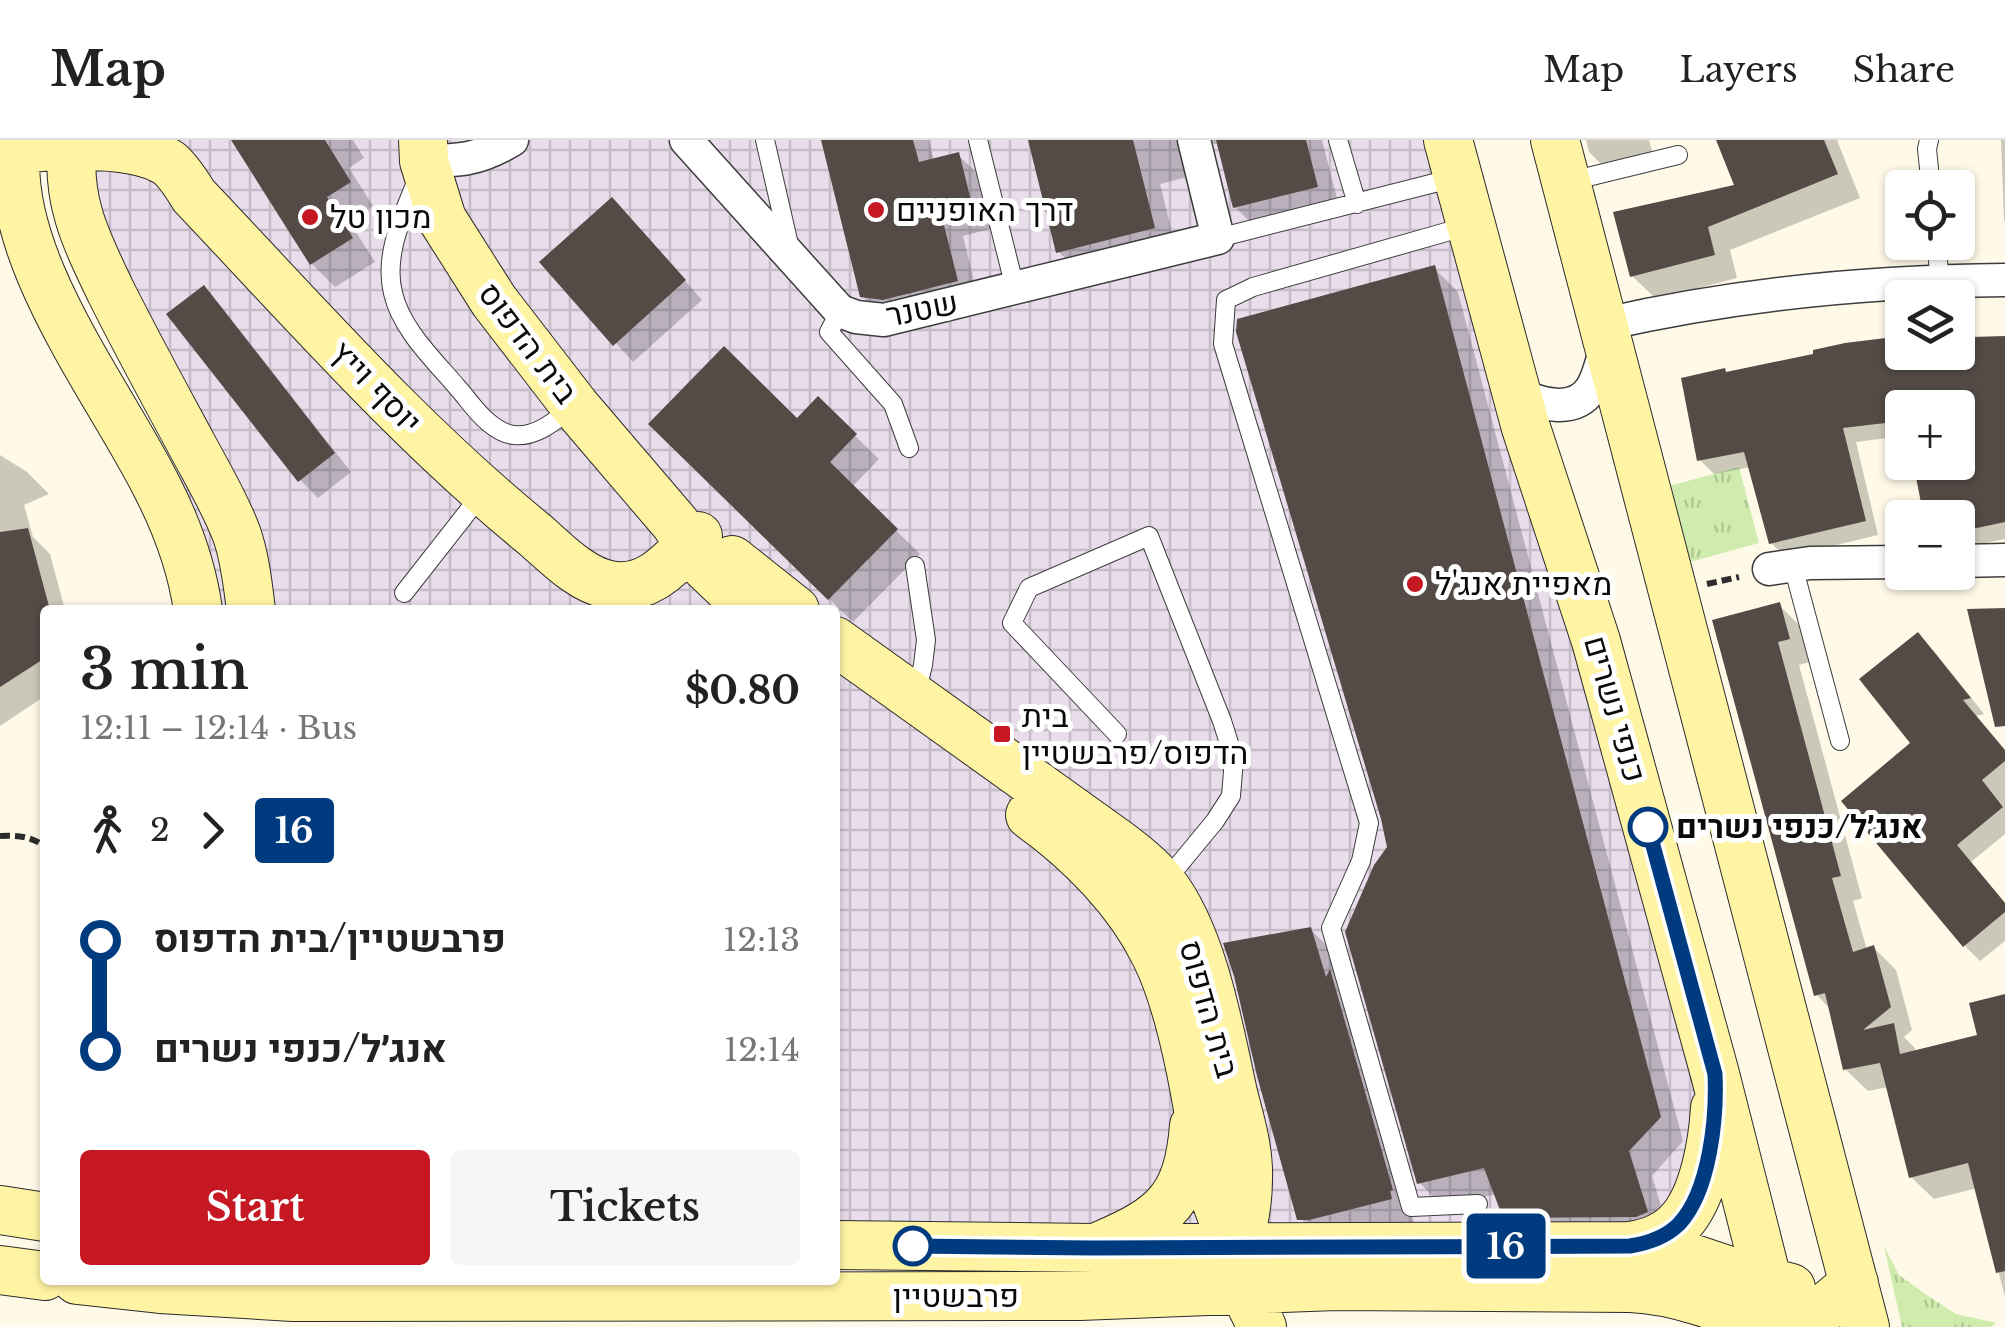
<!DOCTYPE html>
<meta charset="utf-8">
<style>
:root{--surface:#fff;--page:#f6f6f6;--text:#222;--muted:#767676;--line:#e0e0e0;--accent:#c51822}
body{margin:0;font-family:"Libre Baskerville",Heebo,serif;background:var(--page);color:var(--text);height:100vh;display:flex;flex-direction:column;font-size:38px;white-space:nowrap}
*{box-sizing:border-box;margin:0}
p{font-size:32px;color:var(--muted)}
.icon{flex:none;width:55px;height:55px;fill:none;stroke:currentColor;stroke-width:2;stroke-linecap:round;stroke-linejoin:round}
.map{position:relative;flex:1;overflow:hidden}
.drawer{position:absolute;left:40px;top:465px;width:800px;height:680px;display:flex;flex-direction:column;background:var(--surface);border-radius:10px;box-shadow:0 2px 8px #0004}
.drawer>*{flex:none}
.badge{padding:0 20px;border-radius:8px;font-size:35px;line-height:65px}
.controls{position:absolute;left:1885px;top:30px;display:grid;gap:20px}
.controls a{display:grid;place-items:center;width:90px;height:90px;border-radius:10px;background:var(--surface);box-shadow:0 2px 8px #0004;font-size:50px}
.map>.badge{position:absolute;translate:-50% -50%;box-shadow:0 0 0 5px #fff}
.legs{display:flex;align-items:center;gap:15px;height:110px;padding:0 40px;font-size:32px}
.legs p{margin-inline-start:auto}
.summary{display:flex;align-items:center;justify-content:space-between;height:170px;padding:0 40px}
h1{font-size:55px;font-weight:600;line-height:75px}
.button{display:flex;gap:20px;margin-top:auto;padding:20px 40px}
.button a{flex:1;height:115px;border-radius:10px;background:var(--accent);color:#fff;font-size:40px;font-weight:600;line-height:115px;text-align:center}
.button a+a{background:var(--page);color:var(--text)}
ul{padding:0 40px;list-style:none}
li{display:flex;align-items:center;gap:35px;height:110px;font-size:38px}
li i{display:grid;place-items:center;width:15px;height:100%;margin:0 12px;background:currentColor}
li i::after{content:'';width:25px;height:25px;margin:-12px;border:8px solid;border-radius:50%;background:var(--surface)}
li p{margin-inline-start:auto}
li:first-child i{background:linear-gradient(#0000 50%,currentColor 0)}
li:last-child i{background:linear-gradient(currentColor 50%,#0000 0)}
header{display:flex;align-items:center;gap:60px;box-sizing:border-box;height:140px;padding:0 50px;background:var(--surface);border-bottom:2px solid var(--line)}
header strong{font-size:48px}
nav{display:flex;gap:55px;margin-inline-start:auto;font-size:35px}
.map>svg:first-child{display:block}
.industrial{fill:url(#industrial-grid)}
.park{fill:url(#park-tufts)}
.shadow{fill:#0003}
.building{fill:#544b46}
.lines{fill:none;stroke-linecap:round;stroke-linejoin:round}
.lane-casing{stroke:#3d3d3d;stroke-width:20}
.street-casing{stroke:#3d3d3d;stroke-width:35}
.secondary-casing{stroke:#2c2c2c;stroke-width:50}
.path{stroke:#2c2c2c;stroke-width:6;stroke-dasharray:10 5;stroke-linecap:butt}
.lane{stroke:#fff;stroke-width:18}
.street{stroke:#fff;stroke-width:32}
.secondary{stroke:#fff4a3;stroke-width:48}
.line-1-casing{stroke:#fff;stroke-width:22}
.line-1{stroke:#003b80;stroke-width:15}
.poi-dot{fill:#c51822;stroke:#fff;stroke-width:4}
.stop-1-dot{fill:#fff;stroke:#003b80;stroke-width:5}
.labels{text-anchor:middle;stroke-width:10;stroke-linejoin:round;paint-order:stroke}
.poi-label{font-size:32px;fill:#0a0a0a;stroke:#fff;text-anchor:start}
.street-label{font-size:32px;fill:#0a0a0a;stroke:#fff}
.stop-label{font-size:32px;font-weight:bold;fill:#0a0a0a;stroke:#fff;text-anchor:start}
</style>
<header>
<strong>Map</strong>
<nav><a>Map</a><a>Layers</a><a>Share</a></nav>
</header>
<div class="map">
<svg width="2005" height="1187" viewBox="0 0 2005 1187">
<defs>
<pattern id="industrial-grid" width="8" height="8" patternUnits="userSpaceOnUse" patternTransform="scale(2.5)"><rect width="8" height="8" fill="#e9ddeb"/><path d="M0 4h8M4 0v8" fill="none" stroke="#c6bcc8"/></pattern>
<pattern id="park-tufts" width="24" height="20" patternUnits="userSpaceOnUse" patternTransform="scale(2.5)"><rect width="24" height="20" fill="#cfecae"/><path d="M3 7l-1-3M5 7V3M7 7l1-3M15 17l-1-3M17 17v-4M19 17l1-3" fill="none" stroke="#b0c994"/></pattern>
</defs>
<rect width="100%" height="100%" fill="#fffae8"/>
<path class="industrial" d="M83,0H1474L1714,912L1682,1083L835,1089V470H176L183,376L180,314L79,14Z"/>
<path class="park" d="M1739,327L1759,403L1690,422L1669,346Z
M1884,1106L1899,1135L1928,1156L1956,1174L1997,1183L1990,1187H1902Z"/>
<path class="shadow" d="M234,0H353L364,18L349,28L373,66L349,81L375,122L335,147L312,124Z
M823,0H929L934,21L958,15L982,38L994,88L963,96L980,165L886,180L862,156Z
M1030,0H1322L1340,70L1259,91L1235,67L1218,4H1213L1204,8L1199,34L1160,44L1177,112L1081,135L1058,111Z
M1586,0H1649L1655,21L1610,33L1589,12Z
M1719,0H1837L1860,58L1730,110L1737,138L1656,159L1632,136L1737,47Z
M2001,0H2005V82L2004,81Z
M630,79L702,160L633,222L543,123Z
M1434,128L1458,152L1683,1001L1652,1036L1670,1096L1529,1101L1505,1077L1496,1054L1443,1067L1420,1043L1390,708Z
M204,148L221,166L351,332L318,358L300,340L170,174Z
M1902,199V212H1958V199H2005V399L1958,408V268H1902V296L1856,302L1878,395L1786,417L1771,403L1751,327L1714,334L1700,320L1728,234L1816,216L1845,205Z
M818,260L879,319L852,347L920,414L853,482L652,284L797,282Z
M0,315L27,332L49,354L24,365L33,397L50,414L65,470H45V556L0,586Z
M1779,465L1801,487L1810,522L1799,525L1862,758L1853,761L1867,810L1874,808L1896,830L1912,890L1904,897L1915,908L1916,912L1980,896L2005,857V1157L1977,1048L1934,1059L1911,1037L1888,947L1868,951L1845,929L1831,870L1816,854L1715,482Z
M1918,495L1934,511L1984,574L1976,576L2005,611V694L1971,722L2005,763V801L1980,821L1965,806L1913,604Z
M1310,789L1334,813L1414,1082L1334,1102H1324L1300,1078Z"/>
<path class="building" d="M231,0H325L351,42L327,57L353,98L310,125Z
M821,0H913L919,22L959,12L972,65L941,73L958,141L883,160L860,157Z
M1028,0H1133L1155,88L1056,113Z
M1216,0H1306L1318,47L1233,68Z
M1716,0H1824L1838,34L1708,87L1715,115L1630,137L1613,72L1734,45Z
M612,57L686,140L613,206L539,122Z
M1435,125L1661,977L1629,1011L1648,1072L1636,1077L1503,1078L1484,1028L1417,1044L1345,792L1374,725L1387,707L1381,679L1236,192L1237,179Z
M204,145L335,313L298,342L166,174Z
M1902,196V212H1972V197L2005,196V382L1958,392V378H1924L1913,322H1958V268H1902V281L1843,288L1866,381L1769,404L1744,312L1697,321L1681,238L1725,228L1726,232L1813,214V210L1845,203Z
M724,206L797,278L818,256L857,294L830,322L898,389L828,460L648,284Z
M28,388L50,470H45V518L0,547V392Z
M1780,462L1790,499L1778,502L1841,736L1832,738L1853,812L1874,805L1891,867L1863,890L1894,883L1900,914L1977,895L1969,863L2005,854V1131L1996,1133L1968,1023L1909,1038L1880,923L1843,930L1825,853L1814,856L1712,480Z
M2005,468V586L1995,587L1967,469Z
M1918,492L1971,558L1963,560L2005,610V621L1982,640L2003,667L1957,705L2005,763V772L1963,807L1841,661L1910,603L1859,539Z
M1311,787L1326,837L1330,829L1393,1050L1390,1051L1392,1059L1309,1080H1297L1257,936L1234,836L1223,803Z"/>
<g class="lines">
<defs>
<path id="lane" d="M765,0L790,109
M978,0L1015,148
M1338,0L1357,64
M1929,0L1927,9L1931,48
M419,35C405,71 383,113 393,153C401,189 434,220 457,247C467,258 476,272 488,282C495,288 504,294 514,295C537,298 558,278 575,266
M1567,42L1678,15
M1471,85L1253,147L1226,160L1223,204L1369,683L1361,721L1331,788L1411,1067L1478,1064
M1218,98L1458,37
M1936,102L1940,141
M840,171L829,192L893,264L909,308
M915,426L926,500L923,525L916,554
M1793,426L1840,601
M404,453L484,351
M1117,594L1012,483L1029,448L1149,396L1222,581L1234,619L1231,656L1215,681L1163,744"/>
<path id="street" d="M686,0L840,171L856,177L884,180L1218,98L1194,0
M424,21C461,21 480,19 512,0
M1605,184C1737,154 1870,141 2005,140
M1516,252C1538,264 1574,275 1591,249C1600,236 1601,218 1609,204
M1958,421L2005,420
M1769,429L1810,423L1902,422"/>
<path id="secondary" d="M17,0C0,114 108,249 157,347C177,386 192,427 198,470
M73,0C65,59 86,100 111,152C137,204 165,255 193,307C208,335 226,365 237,395C245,418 248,446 251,470
M423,0L424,21L442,79L494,161L575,266L675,383L704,425L751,470
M1448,0L1526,288L1596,501L1715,934L1779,1187
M1555,0L1865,1187
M16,9C60,5 135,0 170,24C180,33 187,45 194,56C304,172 410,293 534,394C556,413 580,439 609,445C649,453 673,421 698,396
M732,420L795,470
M835,501L1116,702C1133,715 1149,727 1162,743C1203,795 1219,889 1233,953C1239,977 1247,1003 1248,1028C1249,1063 1243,1102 1224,1131
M1030,675C1080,711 1129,760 1156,816C1176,856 1189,918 1197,963C1205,1013 1210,1066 1239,1109
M0,1070L45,1077
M835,1105L1095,1108L1630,1106L1676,1113L1742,1135L1791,1148
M1102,1105C1166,1078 1188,1058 1194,986
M1630,1106C1649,1103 1667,1097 1680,1082C1704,1056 1713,1002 1715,968
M1225,1126L1244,1150L1262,1187
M0,1130L45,1136
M77,1140L160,1149L293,1157L1080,1156L1336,1146L1630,1148C1654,1149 1677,1154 1699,1161C1732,1171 1769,1187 1804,1179C1823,1172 1839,1156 1854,1143"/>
</defs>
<use href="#lane" class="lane-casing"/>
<use href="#street" class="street-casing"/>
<use href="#secondary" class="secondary-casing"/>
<path class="path" d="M1707,444L1739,437
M0,696C15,695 33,696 45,707"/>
<use href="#lane" class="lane"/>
<use href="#street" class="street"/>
<use href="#secondary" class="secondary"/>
</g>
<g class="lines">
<defs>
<path id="line-1" d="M913,1106L1094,1108L1630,1106C1649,1103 1666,1097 1679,1084C1710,1051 1717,977 1715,934L1648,687"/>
</defs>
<use href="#line-1" class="line-1-casing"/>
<use href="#line-1" class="line-1"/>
</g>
<g class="poi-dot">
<circle cx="876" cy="70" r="10"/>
<circle cx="310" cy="77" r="10"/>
<circle cx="1415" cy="444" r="10"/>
<rect x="992" y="584" width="20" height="20" rx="5"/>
</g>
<g class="stop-1-dot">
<circle cx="1648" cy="687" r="18"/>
<circle cx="913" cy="1106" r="18"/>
</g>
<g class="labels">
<g class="poi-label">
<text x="896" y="81">דרך האופניים</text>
<text x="330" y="88">מכון טל</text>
<text x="1435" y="455">מאפיית אנג'ל</text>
<text x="1022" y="587">בית<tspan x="1022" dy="37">הדפוס/פרבשטיין</tspan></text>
</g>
<g class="street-label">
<text transform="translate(922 169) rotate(-11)" y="11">שטנר</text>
<text transform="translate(528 203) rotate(53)" y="11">בית הדפוס</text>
<text transform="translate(376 247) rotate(46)" y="11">יוסף וייץ</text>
<text transform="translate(1615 569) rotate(74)" y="11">כנפי נשרים</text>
<text transform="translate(1209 869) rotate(74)" y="11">בית הדפוס</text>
<text x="956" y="1167">פרבשטיין</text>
</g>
<g class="stop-label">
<text x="1676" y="698">אנג׳ל/כנפי נשרים</text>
</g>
</g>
</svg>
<div class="controls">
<a><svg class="icon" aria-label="locate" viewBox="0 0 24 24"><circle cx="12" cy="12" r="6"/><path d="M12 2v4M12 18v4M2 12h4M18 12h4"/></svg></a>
<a><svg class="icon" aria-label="layers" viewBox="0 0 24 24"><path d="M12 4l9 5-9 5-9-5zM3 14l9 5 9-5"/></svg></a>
<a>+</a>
<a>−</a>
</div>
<b class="badge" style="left:1506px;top:1106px;background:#003b80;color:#fff">16</b>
<section class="drawer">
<div class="summary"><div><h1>3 min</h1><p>12:11 – 12:14 · Bus</p></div><b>$0.80</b></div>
<div class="legs"><svg class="icon" aria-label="walk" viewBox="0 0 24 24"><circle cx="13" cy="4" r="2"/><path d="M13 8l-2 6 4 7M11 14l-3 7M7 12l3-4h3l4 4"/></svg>2<svg class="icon" aria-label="forward" viewBox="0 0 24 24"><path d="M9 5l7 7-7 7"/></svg><b class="badge" style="background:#003b80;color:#fff">16</b></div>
<ul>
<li><i style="color:#003b80"></i><b>פרבשטיין/בית הדפוס</b><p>12:13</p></li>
<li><i style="color:#003b80"></i><b>אנג׳ל/כנפי נשרים</b><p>12:14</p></li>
</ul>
<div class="button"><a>Start</a><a>Tickets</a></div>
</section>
</div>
